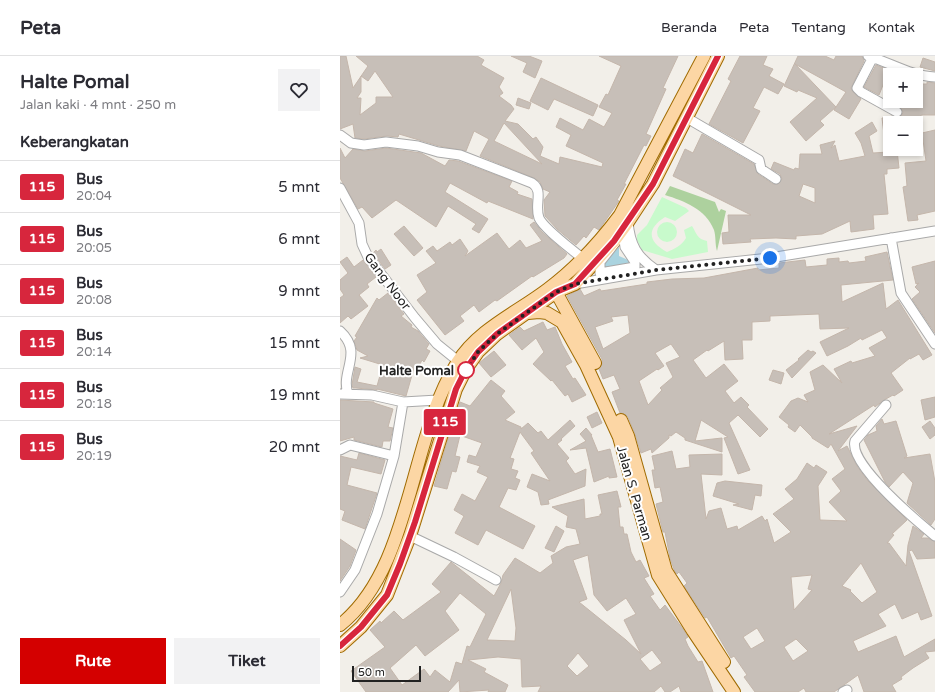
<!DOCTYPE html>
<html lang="id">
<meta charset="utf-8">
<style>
:root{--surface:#fff;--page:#f2f2f3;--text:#2b2b33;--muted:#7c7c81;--line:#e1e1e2;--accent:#d40000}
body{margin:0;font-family:"Varela Round",sans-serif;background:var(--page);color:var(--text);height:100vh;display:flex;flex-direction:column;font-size:15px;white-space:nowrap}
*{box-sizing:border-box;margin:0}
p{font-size:13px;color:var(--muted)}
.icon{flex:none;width:22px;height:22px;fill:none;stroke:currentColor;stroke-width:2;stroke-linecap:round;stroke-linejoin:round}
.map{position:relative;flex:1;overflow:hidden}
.details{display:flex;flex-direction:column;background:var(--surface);width:340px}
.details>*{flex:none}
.badge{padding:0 8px;border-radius:3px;font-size:14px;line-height:26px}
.fabs{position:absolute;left:543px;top:12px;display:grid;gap:8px}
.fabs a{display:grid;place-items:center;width:40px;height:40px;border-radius:0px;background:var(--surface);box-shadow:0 2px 6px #0003;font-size:20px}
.scale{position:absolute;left:12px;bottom:10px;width:69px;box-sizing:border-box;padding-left:4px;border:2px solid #222;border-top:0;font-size:11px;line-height:14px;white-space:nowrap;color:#222;-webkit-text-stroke:3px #fff;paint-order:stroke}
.you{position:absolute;width:20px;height:20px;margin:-10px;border:3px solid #fff;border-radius:50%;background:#1a73e8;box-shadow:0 0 0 6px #1a73e833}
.map>.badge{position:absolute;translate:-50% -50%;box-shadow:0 0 0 2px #fff}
h2{padding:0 20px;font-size:15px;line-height:36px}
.round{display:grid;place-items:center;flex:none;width:42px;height:42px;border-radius:0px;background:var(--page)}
.headline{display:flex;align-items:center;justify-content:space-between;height:68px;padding:0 20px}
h1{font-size:19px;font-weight:700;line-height:30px}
.cta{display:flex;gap:8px;margin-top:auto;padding:8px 20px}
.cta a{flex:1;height:46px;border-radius:0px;background:var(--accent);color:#fff;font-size:16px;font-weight:700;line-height:46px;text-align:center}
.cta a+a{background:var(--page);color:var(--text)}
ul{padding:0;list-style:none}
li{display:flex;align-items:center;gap:12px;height:52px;padding:0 20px;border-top:1px solid var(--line)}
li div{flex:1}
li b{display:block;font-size:15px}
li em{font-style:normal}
li .badge{min-width:44px;font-weight:700;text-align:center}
header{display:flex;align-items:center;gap:24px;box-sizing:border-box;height:56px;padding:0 20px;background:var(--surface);border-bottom:1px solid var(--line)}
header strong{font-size:19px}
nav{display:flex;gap:22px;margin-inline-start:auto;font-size:14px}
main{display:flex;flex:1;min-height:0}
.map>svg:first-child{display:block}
.forest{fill:#add19e}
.park{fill:#c8facc}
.water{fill:#aad3df}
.building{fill:#c7bfb8;stroke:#c4b6ab;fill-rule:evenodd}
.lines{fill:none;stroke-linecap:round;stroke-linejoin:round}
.minor-casing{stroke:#a9a9a9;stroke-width:11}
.major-casing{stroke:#a06b00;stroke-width:14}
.minor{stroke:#fff;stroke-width:9}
.major{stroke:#fcd6a4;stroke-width:12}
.line-casing{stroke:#fff;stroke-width:9}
.line{stroke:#d7263d;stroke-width:6}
.walk{stroke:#222;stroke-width:4;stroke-dasharray:0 7.2}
.stop-dot{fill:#fff;stroke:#d7263d;stroke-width:2}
.labels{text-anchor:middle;stroke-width:4;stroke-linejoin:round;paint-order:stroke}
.street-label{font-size:13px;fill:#222;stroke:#fff}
.stop-label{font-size:13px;font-weight:bold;fill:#222;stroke:#fff;text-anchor:end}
</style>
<header>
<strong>Peta</strong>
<nav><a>Beranda</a><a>Peta</a><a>Tentang</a><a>Kontak</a></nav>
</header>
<main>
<section class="details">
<div class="headline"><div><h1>Halte Pomal</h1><p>Jalan kaki · 4 mnt · 250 m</p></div><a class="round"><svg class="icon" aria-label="heart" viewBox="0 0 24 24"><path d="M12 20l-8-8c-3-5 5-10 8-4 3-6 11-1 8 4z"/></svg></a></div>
<h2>Keberangkatan</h2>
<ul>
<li><span class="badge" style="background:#d7263d;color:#fff">115</span><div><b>Bus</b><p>20:04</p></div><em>5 mnt</em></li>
<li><span class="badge" style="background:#d7263d;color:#fff">115</span><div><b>Bus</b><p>20:05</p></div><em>6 mnt</em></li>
<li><span class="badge" style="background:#d7263d;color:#fff">115</span><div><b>Bus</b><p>20:08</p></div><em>9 mnt</em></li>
<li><span class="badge" style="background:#d7263d;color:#fff">115</span><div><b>Bus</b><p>20:14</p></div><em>15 mnt</em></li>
<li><span class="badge" style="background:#d7263d;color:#fff">115</span><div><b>Bus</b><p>20:18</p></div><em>19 mnt</em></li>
<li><span class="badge" style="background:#d7263d;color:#fff">115</span><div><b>Bus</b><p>20:19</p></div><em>20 mnt</em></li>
</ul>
<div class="cta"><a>Rute</a><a>Tiket</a></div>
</section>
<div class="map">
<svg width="595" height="636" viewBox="0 0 595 636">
<rect width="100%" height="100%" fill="#f2efe9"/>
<path class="forest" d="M330,130L375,146L379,156L381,153L386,155L377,195C375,189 376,180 374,174C366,153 344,145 325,139Z"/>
<path class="park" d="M322,141L346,152L349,155L335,165L325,161C306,173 308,186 327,196C335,193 342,189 346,182L344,174L352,170C357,178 357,183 367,185L368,196L332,203L302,194L297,184V179L307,169Z
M317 176a10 10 0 1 1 20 0a10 10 0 1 1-20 0Z"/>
<path class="water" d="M279,191V200L293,206V209L263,215L262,209Z"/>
<path class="building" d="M0,0H6L13,32L28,10L16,0H137L144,4L141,9L164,22L159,31L163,37L159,40L171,49L174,53L165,65L178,68L193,83L196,81L203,91L200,100L219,108L220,101L262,111L263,107L226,90L231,79L216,71L220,62L243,74L249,63L264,71L272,57L259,51L266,38L268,39L281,10L259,0H338L323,32L326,33L306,78L311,80L306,90L304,89L284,128H286L277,144L279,145L259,174L254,171L246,182L244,180L236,189L217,173L205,160L204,144L210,136L203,133L200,126L194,122L140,100L149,83L134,75L126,95L99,90L59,78L58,81L47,80L24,83L15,82L13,68L0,73ZM35,15L53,41H36V47L20,59L21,42H17L21,36V20L28,25ZM164,67L202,108L154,85Z
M171,0H189L202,5L195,22L183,16L187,7Z
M400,0H427L423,9L433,13L429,20L444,28L438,38L424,31L413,52L420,55L403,87L369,68L391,25L388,23Z
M458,0H485L494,4L496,0H522L524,5L511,32L513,36L521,43L509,63L494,54L506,36L455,8L496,51L480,65L484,69L466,85L450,66L477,42L458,34L457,36L444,30Z
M583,2L595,6V15L580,11Z
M536,9L549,14L539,39L524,31Z
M201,22L258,49L253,60L214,43L208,54L190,45Z
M587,26L595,27V59H581V67H551V60L557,62L562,59L563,56L560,51L551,45H576V28H587Z
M178,42L191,47L189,53L176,49Z
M550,61V86L545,87L542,62Z
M532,66L537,75L529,80L533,97L548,96V95L557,94L559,112L547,113V118H544L548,158L533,159L534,173L511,176L510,165L482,178L456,180V183L436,182L410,183L411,186L383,188L382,177L389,176L388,159H411L333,120L345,93L353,97L362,78L414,108L418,118L433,128H438L442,123L440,118L431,113L434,106L454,114L455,112L459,113L460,98H482L480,89L495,85L491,92L495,89L499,105L525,100L521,87L515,77ZM463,128L475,132V147L459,140Z
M595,74V155L577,159L578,164L568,165L563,131L567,130L565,107L586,105L582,77Z
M0,92L5,102L13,93L25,95L46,92L81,97L105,110L109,104L118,105L172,125L169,131L178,136L177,138L192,143L193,163L148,145L147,147L110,127L105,136L148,163L139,177L132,173L136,168L108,150L96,171L56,144L32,162L22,151L18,153L0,122Z
M194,166L202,176L227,198L224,202L193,221L192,220L157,245L155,244L139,256L134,249L120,260L124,265L105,279L77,244L87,236L77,219L96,207L86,195L93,190L97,195L110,186L112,189L120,183L128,195L125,200L157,177L169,193L180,184L186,192L202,185L190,169Z
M64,170L83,192L74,200L54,178Z
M41,193L51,209L45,213L33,197L36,194L37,196Z
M547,196L553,224L501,229L502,246L543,227L546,253L558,244L592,299L583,304L579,298L570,303V302L551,317L563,334L554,340L553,339L544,344L535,351L534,349L489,378L517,370L498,395L507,390L517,410L528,425L567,464L552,478L554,479L547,487H549L566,510L568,489L573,470L584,478L581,482H588L595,486V502L577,503L572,494L569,495L592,560L581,564L578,556L562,563L555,548L538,558L546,570L513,585L518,596L556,580L564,601L595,583V595L585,596L589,602L573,612L561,621L562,623L552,629L556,636H524L518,619L494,636H466L464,632L458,636H415L404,621L407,619L394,600L391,602L367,561L365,562L344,530L347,527L339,516L337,518L335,516L330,502L325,476H323L316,448L323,446L320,431L315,432L312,414H315L312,400L332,395L336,413L350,411L349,399L382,398V419L361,418L366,463L369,455L381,452L387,473L397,470L398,474L422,460L425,465L427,463L434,487L451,476L433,458L454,443L445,433L457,423L467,407L474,412L476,409L487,416L478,430L480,464L507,465L489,446L501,435L492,423L505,413L491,388L488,392L472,382V381L460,369L455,376L448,371L449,369L439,361L451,345L458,342L468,346L464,339L475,334L470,316L483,309L502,327L494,313L511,305L512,307L535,300L529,292L547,282L542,274L522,284L521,282L508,290L487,300L480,286L509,272L480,273L479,258L430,260V265L412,266V284H402L403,303L385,304L384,285L368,295L367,294L353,304L366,322L384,308L398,325L385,335L394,347L401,341L409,349L407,351L428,373L420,381L398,359L389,367L410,414L398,418L384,382L388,381L361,364L355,385L382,382V396L345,384V382L336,376L331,380L329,379V382L312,397L311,393L301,397L295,378L288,361L285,358L280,357L272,336L280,333L274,319L263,323L259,313L262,308V303L227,240L240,233L244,240L260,233L261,235L307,228V226L332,223L364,222L418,212V214L439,212V207L465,204L466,211L487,209V203L499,202V206L508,205L509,207L526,205L525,201ZM288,259L290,277L263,293L255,271L273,265L271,261ZM331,288L340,301L326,307L333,321L320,332L322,334L308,349L299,325L317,313L318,314L324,310L315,297ZM521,507L537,536L522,547L510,535L511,534L502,530ZM472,519L468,533L472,534L454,554L451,521ZM417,572L425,585L411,593L403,581ZM456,583L468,595L453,605L444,591Z
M7,201L14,211L23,204L36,221L27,228L29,231L19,239L28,250L11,263L8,260L0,267V242L4,239L0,233V224L8,217L0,206Z
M595,205V277L572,243L580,236L575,231L579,227L576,228L572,211Z
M48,237L64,258L61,260L72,269L71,271L78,275L89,288L86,293L90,295L84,306L82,304L77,314L74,312L66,340L37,333V334L16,332H13L12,329L15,311L21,313L17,326L37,330L43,309L20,302L28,300L17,294L14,285L17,281L15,280L37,242L39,244Z
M203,266L207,274L215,271L222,288L232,306L225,310L233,323L235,322L246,339L232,346L228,338L225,340L212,324L211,325L193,308L204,296L196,282L182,294L169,279L180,271L184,275Z
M468,294L471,296L473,295L476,297L452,322L446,314L459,304L458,303Z
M154,295L166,309L151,321L139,307Z
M433,314L444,317L441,328L429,324Z
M151,324L165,335L161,340L175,356L165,364L181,371V373L188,367L198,377L201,375L208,384L230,364L235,370L221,383L222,384L217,388L229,402L226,405L235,418L246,413L245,430L208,444L209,448L201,449L198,436L187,431L192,418L210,425L191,397L194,395L180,376L170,402L174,403L171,413L178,415L175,422L180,424L176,434L168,432L159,451L195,470L183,493L146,474L138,489L115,477L124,460L114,454L122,438L135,445L148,421L137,416L140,410L127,406L129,399L136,401L142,387L122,380L127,362L116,358L120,346L130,350Z
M595,341V361L585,364L581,344Z
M0,344L34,346V347L53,353L48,371L53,372L50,385H43L42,391L14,384V381L0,385Z
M257,356L262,367L252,372L247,361Z
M542,363L544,368L556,365L567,400L564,402L590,398L595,426V463L591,469L567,447L573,427L563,416L549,431L545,426L524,384L528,379L537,375L536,370Z
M590,365L595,372V379L590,383L582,371Z
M246,372L252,379H251L258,396L270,393L277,421L269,422V420L254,426L246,392L230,394L246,385L240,378Z
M111,373L121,375L115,400L120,401L116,416L112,415L107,433L94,430Z
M19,397L45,404L41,418L11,411L7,429L37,437L25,473L2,464L5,455L0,453V400L17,404Z
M385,425L422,429L421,440L415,439L412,454L393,449L399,448L373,440L377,427Z
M277,435L281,451H278L280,471H283L284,478H287L291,496L296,506L300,504L305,513L309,520L304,522L314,538L310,540L320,554L325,549L343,573L348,581L345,583L348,590L358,606L362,605L373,636H341L339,630L330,636H325L321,630L314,636H198L201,630L182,631L181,603L158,601L128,604L146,613L144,616L168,629L165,636H148L149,634L120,636L119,624L108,636H26L11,615L45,591L30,574L40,565L41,567L54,555L63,564L101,536L92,528L111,506L154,540L161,527L163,519L175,502L200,517L213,507L211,500L226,491L240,488L236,473L226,471L228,460L212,451L244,443L245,463L260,460V458H262L258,439ZM248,499L254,539L267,555L286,542L296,558L284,564L301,598L286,584L239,546L247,543L233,504ZM171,533L176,572L175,585L147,584ZM120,537L146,558L130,591L127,590L122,608L116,606L110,626L95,614L90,621L84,613L62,629L50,612L76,589L85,600L119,574L105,555ZM312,594L322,607L310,615L300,603ZM238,597L249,610L237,620L227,610Z
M216,470L224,475L214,496L205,492Z
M0,483L16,494L10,510L0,525Z"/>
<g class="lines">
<defs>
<path id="minor" d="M528,0C551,7 571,20 595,21
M533,1L517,32L521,36L557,56
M347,62L419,104L421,113L436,123
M0,79L11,87L24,89L46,86L78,90L98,96L120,99L192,127C204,135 194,148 199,162C204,173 233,194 243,203
M0,132L19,167L22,188L28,201L75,262L97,288L118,305
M288,166C290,189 297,201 316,214
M283,177L285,191L295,206V211L260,217V206Z
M551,182L561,237L595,288
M235,228L316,214L430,202L595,175
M0,275C24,297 0,315 8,338
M0,338L32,339L63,346L98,344
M546,349L515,385C508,408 578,466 595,480
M0,394L10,389L54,400
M70,480L114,501L156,524
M0,536L15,514L37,458L54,400L63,346
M503,636L507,634"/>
<path id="major" d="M216,236L255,307
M188,257L199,256L207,257L222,266L246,309L279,381L318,519L353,575L394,636
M281,364L288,380L326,515L384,606
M0,569C72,512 69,383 117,307C138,273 178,256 208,233C236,212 259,187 280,159L364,0
M0,590L21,571L47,539L70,480L116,333L126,313L138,296L157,278L216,236L235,228L274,185L288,166L313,128L378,0"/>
</defs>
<use href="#minor" class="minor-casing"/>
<use href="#major" class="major-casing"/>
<use href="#minor" class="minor"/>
<use href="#major" class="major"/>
</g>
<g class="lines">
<defs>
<path id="line" d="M0,590L21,571L47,539L60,508L75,466L116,333L126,313L138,296L157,278L216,236L235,228L274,185L313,128L378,0"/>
</defs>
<use href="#line" class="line-casing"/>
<use href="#line" class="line"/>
<path class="walk" d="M126,314L138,296L157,278L216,236L235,228L316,214L430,202"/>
</g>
<circle class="stop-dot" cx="126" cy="314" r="8"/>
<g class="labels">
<g class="street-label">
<text transform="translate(48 225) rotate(53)" y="5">Gang Noor</text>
<text transform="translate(295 437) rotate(74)" y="5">Jalan S. Parman</text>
</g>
<g class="stop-label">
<text x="114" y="319">Halte Pomal</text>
</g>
</g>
</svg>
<div class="fabs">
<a>+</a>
<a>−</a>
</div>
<div class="scale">50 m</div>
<div class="you" style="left:430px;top:202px"></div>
<b class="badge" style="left:105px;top:366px;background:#d7263d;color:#fff">115</b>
</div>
</main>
